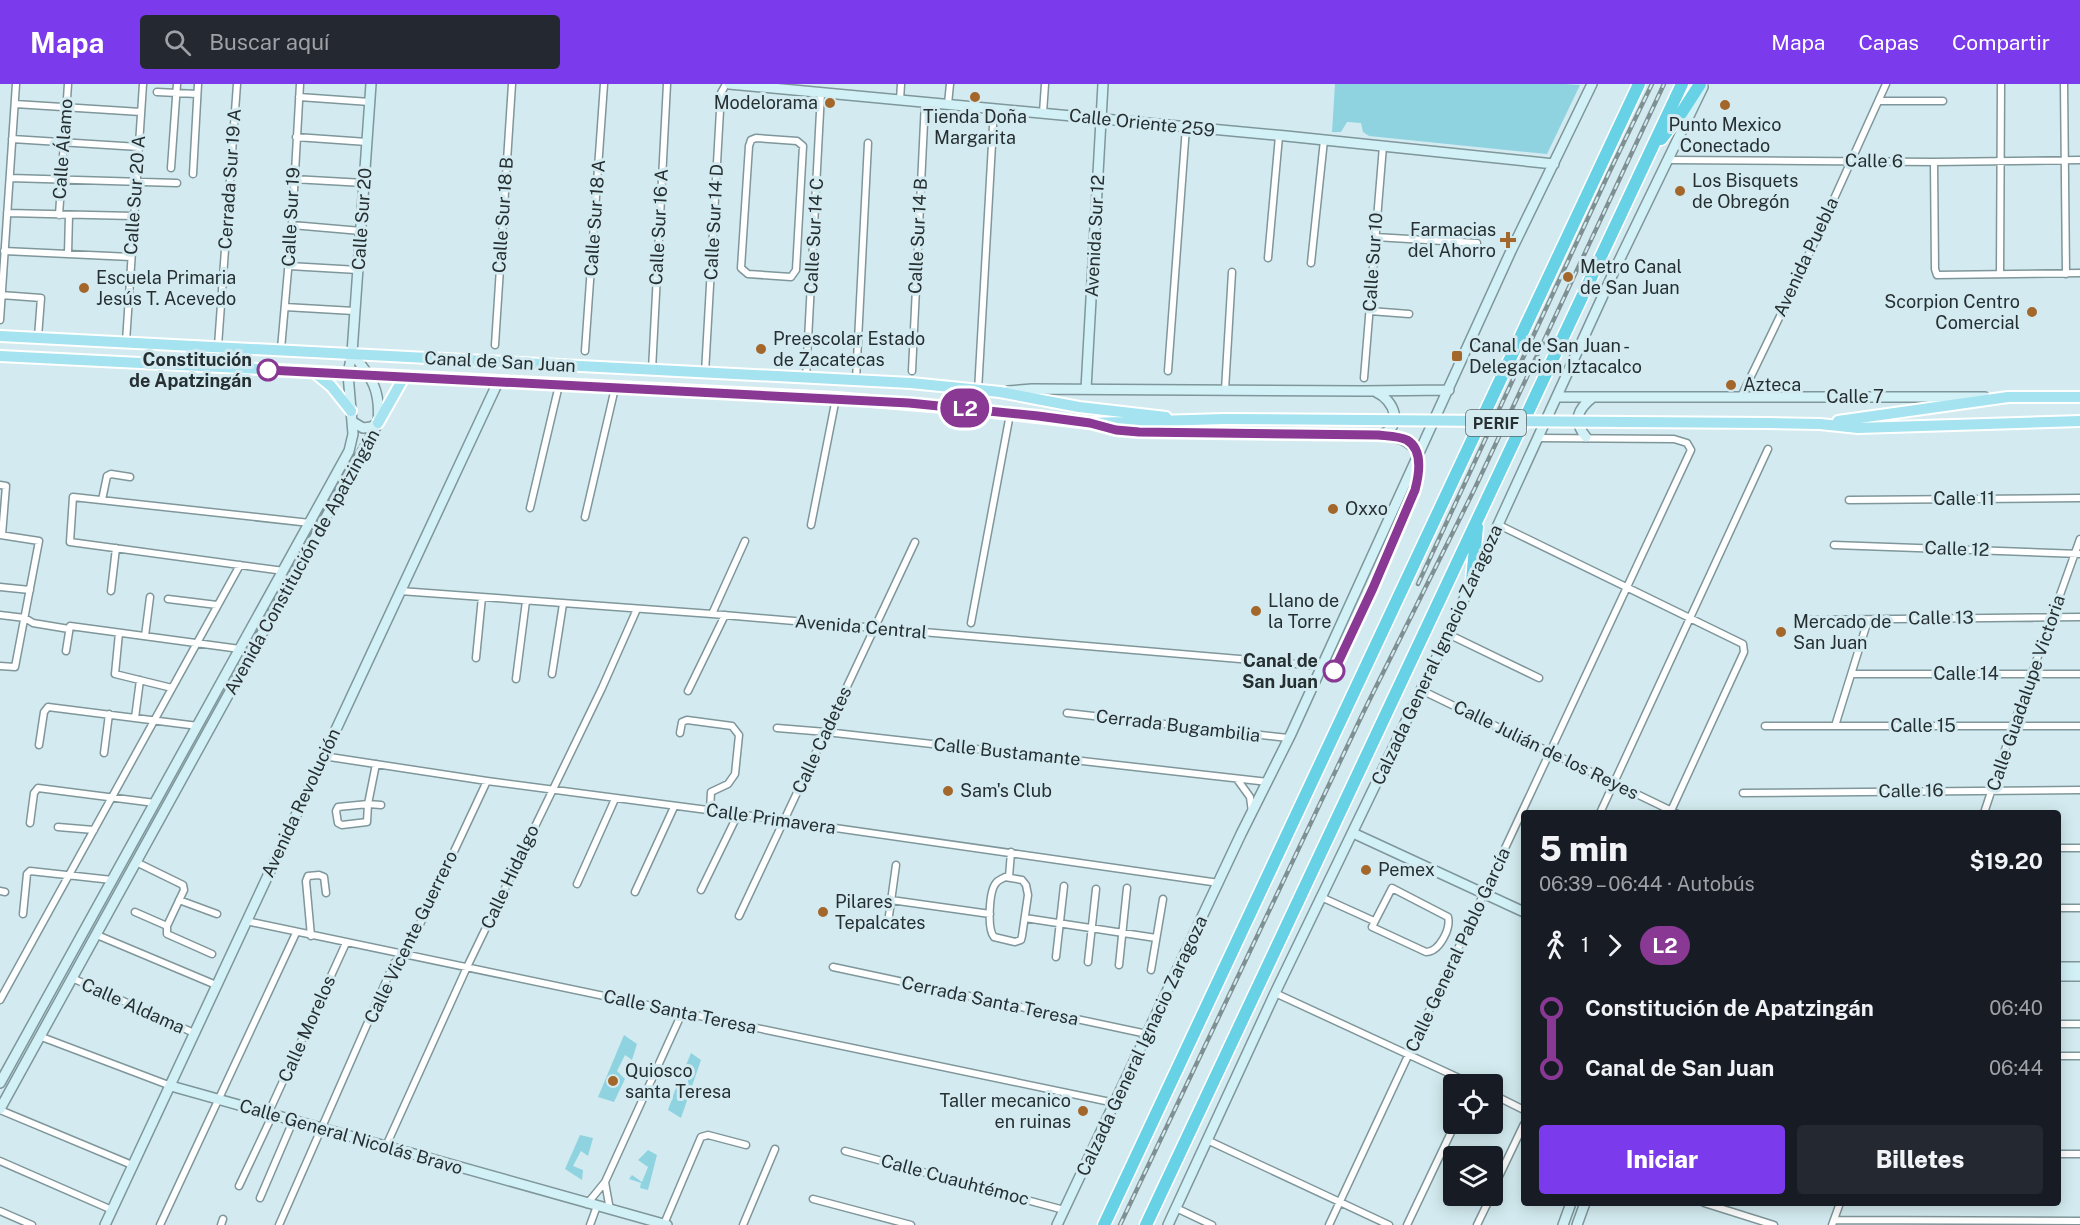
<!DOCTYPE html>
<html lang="es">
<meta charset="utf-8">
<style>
:root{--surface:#171b24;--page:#242831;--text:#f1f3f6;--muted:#9ea1a6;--accent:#7c3aed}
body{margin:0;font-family:"Public Sans",sans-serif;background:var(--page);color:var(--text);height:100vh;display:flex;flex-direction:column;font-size:22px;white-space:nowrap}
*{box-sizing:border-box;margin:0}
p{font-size:20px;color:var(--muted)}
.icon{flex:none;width:33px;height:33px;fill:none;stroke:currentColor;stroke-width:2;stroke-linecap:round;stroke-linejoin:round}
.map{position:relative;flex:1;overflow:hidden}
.panel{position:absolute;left:1521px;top:726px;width:540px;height:396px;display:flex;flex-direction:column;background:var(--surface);border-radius:6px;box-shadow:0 3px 15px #0003}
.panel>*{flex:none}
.badge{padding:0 12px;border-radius:20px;font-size:21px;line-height:39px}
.fabs{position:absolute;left:1443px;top:990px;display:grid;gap:12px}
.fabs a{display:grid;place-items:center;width:60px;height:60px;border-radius:6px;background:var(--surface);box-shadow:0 3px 15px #0003;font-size:30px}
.map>.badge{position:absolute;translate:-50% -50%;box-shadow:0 0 0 3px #fff}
.legs{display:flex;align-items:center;gap:9px;height:66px;padding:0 18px;font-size:20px}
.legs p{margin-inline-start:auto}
.headline{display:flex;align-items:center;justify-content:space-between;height:102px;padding:0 18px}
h1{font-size:33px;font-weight:800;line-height:45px}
.cta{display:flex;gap:12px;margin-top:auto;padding:12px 18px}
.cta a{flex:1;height:69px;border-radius:6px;background:var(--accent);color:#fff;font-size:24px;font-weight:800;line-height:69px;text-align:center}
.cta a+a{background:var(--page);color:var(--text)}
ul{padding:0 18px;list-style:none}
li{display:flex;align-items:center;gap:21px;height:60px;font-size:22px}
li i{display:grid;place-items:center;width:9px;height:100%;margin:0 8px;background:currentColor}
li i::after{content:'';width:15px;height:15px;margin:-8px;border:4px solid;border-radius:50%;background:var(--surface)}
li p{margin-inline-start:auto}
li:first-child i{background:linear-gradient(#0000 50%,currentColor 0)}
li:last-child i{background:linear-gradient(currentColor 50%,#0000 0)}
header{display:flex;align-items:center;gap:36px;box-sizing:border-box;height:84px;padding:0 30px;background:var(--accent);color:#fff}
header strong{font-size:28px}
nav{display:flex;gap:33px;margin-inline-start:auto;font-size:21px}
.search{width:420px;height:54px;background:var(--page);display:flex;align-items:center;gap:15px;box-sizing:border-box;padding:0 21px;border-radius:6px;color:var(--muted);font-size:22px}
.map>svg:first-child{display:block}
.green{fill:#8fd3e1}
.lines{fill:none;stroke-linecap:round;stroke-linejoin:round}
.street-casing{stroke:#7f969a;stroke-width:9}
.secondary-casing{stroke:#7f969a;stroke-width:12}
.primary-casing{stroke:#fff;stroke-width:14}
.highway-casing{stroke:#fff;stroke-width:15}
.street{stroke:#fff;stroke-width:6}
.secondary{stroke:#d1f1f7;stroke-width:9}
.primary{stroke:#a4e3ef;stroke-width:10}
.highway{stroke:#67d1e5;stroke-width:12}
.rail-casing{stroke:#7f9093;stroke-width:4.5}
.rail{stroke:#d3ebf0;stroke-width:2;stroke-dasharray:7;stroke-linecap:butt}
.primary-bridge-casing{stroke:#fff;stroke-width:14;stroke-linecap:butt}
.primary-bridge{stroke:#a4e3ef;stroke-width:10}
.line-1-casing{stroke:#fff;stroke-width:14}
.line-1{stroke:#893894;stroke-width:9}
.poi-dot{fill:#a4672b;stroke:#d3ebf0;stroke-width:2}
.stop-1-dot{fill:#fff;stroke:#893894;stroke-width:3}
.labels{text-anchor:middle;stroke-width:6;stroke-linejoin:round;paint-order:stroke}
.shield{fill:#d3ebf0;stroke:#5a676a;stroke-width:1.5}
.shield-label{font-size:16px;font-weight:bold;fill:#262f31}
.poi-label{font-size:18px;fill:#262f31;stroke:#d3ebf0;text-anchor:start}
.street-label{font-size:18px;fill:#262f31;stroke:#d3ebf0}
.stop-label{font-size:18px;font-weight:bold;fill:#262f31;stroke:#d3ebf0;text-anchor:end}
</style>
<header>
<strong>Mapa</strong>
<div class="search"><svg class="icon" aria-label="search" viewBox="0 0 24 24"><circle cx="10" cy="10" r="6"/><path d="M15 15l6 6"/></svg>Buscar aquí</div>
<nav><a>Mapa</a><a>Capas</a><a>Compartir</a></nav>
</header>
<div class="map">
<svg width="2080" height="1141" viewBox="0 0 2080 1141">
<rect width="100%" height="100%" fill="#d3ebf0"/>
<path class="green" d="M1335,0H1565L1580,1L1547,70L1369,52L1363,48L1361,39L1347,38L1341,48H1332Z
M624,951L637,960L632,976L625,971L617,987L625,995L614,1018L598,1013Z
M691,969L701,976L681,1034L668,1026L678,998L687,999L692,987L686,981Z
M580,1051L593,1054L588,1072L581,1067L573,1082L583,1086L582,1096L565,1085Z
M648,1066L657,1071L648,1106L640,1104L641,1099L629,1095L632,1091L642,1098L648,1083L638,1076Z"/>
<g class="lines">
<defs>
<path id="street" d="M2064,0L2066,190
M157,8L197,10
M299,13L370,18
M900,16L901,0
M1879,17H1943
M15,20L141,28
M948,20L950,0
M1043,29L1045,0
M296,53L367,58
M756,54L797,57L803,62L796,186L791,193L748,190L741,184L749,62L751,56Z
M12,55L139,63
M1669,76L1934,78L2080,76
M1934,78L1935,185L1937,191L2080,189
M171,84L177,0
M193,90L198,0
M10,94L177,99
M293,95L364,99
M7,129L133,132
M59,131L68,0
M292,141L361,147
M1375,153L1477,159
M4,167L131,173
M68,170L69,131
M1268,174L1279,52
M1311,179L1324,56
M289,182L358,186
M2000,190L2001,0
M1,211L41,214L38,253
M285,223L354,227
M1370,227L1409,230
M0,236L16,0
M126,258L143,0
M495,261L512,0
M218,262L237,0
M281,265L292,141L300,0
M585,267L604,0
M652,286L667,0
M912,287L925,18
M1168,287L1186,43
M705,289L721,9L726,0
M806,294L821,9
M1364,294L1383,62
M856,296L868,59
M1225,306L1232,188
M978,307L994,25
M1741,313L1794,203L1886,0
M0,401L6,402L2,451
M102,416L107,392L111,390L130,393
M1849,416L2080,414
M530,424L559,301
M585,433L615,304
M811,441L836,314
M1499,441L1743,560L1744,568L1670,729
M0,451L39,457L15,583L0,582
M1834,461L2080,470
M284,487L70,458L73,413L310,439
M0,503L30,506
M111,507L116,464
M400,507L712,530L1321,582
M168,515L217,521
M712,530L745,457
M0,531L25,534L33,539L69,545
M1802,536L2080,533
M971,539L1010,330
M119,549L115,590L172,604
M1448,550L1539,594
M145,552L150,513
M66,567L70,542L240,565
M476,574L482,513
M552,590L563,520
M1852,590H2080
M516,595L526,517
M1421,606L1676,729
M688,607L725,531
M1067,629L1288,654
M135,634L140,596
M1765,642H2080
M1835,642L1868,536
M777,644L826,648L1268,698
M680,649L682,638L687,636L732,642L739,651L735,690L728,700L711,708L710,726
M39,661L44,628L48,623L198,642
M104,669L109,630
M323,672L487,697L738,730L1219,799
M376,680L368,720L367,738L342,741L338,739L336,727L338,723L368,720L381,721
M1237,695L1250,713L1252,728
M1743,709L2080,706
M1600,729L1768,365
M1984,729L2013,642L2080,455
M30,739L34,709L38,704L155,719
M58,743L94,746
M2058,764H2080
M136,778L183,801L184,806L167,842V850L212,870
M1005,793L1022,796L1026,801L1028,811L1022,852L1021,856L1015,858L994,853C987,845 989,807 996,799C998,796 1002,795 1005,793Z
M1009,793L1011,768
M577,800L615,715
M1392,804L1448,833C1451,845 1439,868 1426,868L1372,843Z
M701,806L738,730
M0,807L5,808
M635,808L674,723
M1321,813L1374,837
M179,816L217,830
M891,816L990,830
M2058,824H2080
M135,828L167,842
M23,830L27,790L30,787L112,796
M739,832L915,458
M1025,834L1156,854
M246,837L1115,1019
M888,839L896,781
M97,851L216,901
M311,852L306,797L308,792L319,791L324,793L326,809
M1056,873L1064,802
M1088,878L1096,805
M1119,881L1127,804
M833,883L1147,950
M1151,886L1163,815
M72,894L194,949
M1275,909L1472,1000
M0,916L240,481
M2058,940H2080
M39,952L171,1002
M2058,972H2080
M1492,1010L1524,1026
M0,1026L132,1081
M268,1030L346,859
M1207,1056L1389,1141
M386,1062L467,883L602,604L637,525
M845,1067L1064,1126
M2058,1070H2080
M0,1077L112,1126
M605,1098L610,1126
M239,1102L272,1032
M1492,1107L1524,1040
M260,1114L293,1037
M813,1115L911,1141
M1704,1119L1774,1141
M587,1120L605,1098L682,929
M1176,1124L1212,1141
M0,1127L32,1141
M1834,1136L2080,1137
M664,1140L701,1053L708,1051L746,1061
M160,1141L296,849
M221,1141L223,1135
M279,1141L394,879L406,870L487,697
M590,1141L597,1122
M743,1141L775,1065
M1329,1141L1691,366L1687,359L1674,355L1538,354
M1407,1141L1455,1040
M1477,1141L1491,1112
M1832,1141L1840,1119"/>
<path id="secondary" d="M729,0L1286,52L1554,80
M1086,305L1103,0
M1008,307L1032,305L1363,307L1449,306
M1376,308C1394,316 1405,343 1380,351
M1558,313H1985
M353,338L363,344L371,343L378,339
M1096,341L1116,346L1139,348L1378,351C1396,353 1410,354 1418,371
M1586,353C1572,336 1578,325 1593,313
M1353,749L1524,828
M2058,883H2080
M2058,892H2080
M0,999L349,367L353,350L348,290L352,269L371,0
M171,1002L667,1141
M0,1025L378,339C381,306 372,294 352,269
M105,1141L498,298
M1057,1141L1241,750L1291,650L1511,167L1592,0
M1168,1141L1275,909L1448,550L1616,183L1703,3
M1563,1141L1571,1119
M1577,1141L1585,1119"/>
<path id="primary" d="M0,252L911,299L1000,308L1079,323L1166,333
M0,272L836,314L966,325L1090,339L1224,335
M315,289L331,302L351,327
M1838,337L2008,313H2080
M378,339L404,293
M1767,339L1820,340L1858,344L2080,337"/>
<path id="highway" d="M1661,55L1682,28L1700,0
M1472,496L1477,443
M1104,1141L1639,0
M1146,1141L1682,0"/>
</defs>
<use href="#street" class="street-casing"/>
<use href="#secondary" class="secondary-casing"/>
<use href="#primary" class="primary-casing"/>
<use href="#highway" class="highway-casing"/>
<use href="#street" class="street"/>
<use href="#secondary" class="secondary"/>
<use href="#primary" class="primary"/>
<use href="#highway" class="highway"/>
<defs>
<path id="rail" d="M1418,500L1608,91L1652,0
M1120,1141L1364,627L1475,404L1664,0"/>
</defs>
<use href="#rail" class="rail-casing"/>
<use href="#rail" class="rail"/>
<defs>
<path id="primary-bridge" d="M1224,335L1767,339"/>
</defs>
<use href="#primary-bridge" class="primary-bridge-casing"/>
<use href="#primary-bridge" class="primary-bridge"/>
</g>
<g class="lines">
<defs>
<path id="line-1" d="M268,286L909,319L1038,332L1090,339L1116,346L1139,348L1378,351C1386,352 1399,352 1407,356C1424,366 1419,391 1415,406L1373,504L1334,587"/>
</defs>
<use href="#line-1" class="line-1-casing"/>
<use href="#line-1" class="line-1"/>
</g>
<g class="poi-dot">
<circle cx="975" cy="13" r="6"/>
<circle cx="830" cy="19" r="6"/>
<circle cx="1725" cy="21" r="6"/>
<circle cx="1680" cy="107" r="6"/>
<path d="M1505 147h6v6h6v6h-6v6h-6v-6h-6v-6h6z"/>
<circle cx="1568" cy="193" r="6"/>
<circle cx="84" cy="204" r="6"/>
<circle cx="2032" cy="228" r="6"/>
<circle cx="761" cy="265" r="6"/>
<rect x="1451" y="266" width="12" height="12" rx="3"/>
<circle cx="1731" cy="301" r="6"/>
<circle cx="1333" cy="425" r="6"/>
<circle cx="1256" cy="527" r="6"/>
<circle cx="1781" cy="548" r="6"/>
<circle cx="948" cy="707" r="6"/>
<circle cx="1366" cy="786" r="6"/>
<circle cx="823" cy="828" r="6"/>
<circle cx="613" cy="997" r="6"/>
<circle cx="1083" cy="1027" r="6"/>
</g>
<g class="stop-1-dot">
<circle cx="268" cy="286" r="10"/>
<circle cx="1334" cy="587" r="10"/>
</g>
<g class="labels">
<rect class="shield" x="1466" y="326" width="60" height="26" rx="4.5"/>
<g class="shield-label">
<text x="1496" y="345">PERIF</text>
</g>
<g class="poi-label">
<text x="818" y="25" text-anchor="end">Modelorama</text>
<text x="975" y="39" text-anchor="middle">Tienda Doña<tspan x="975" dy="21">Margarita</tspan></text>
<text x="1725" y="47" text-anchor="middle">Punto Mexico<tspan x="1725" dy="21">Conectado</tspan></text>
<text x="1692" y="103">Los Bisquets<tspan x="1692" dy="21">de Obregón</tspan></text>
<text x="1496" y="152" text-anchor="end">Farmacias<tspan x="1496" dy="21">del Ahorro</tspan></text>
<text x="1580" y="189">Metro Canal<tspan x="1580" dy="21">de San Juan</tspan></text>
<text x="96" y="200">Escuela Primaria<tspan x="96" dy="21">Jesús T. Acevedo</tspan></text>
<text x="2020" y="224" text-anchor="end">Scorpion Centro<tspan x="2020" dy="21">Comercial</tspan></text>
<text x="773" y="261">Preescolar Estado<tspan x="773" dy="21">de Zacatecas</tspan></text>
<text x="1469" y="268">Canal de San Juan -<tspan x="1469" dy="21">Delegacion Iztacalco</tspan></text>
<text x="1743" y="307">Azteca</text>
<text x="1345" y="431">Oxxo</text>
<text x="1268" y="523">Llano de<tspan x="1268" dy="21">la Torre</tspan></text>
<text x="1793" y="544">Mercado de<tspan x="1793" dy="21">San Juan</tspan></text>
<text x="960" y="713">Sam's Club</text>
<text x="1378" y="792">Pemex</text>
<text x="835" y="824">Pilares<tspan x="835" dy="21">Tepalcates</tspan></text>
<text x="625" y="993">Quiosco<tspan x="625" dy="21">santa Teresa</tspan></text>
<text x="1071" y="1023" text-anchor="end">Taller mecanico<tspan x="1071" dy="21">en ruinas</tspan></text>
</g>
<g class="street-label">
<text transform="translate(1142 39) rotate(6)" y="6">Calle Oriente 259</text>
<text transform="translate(63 65) rotate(-86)" y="6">Calle Álamo</text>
<text transform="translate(1874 77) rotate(1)" y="6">Calle 6</text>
<text transform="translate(230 95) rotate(-86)" y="6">Cerrada Sur 19 A</text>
<text transform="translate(135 111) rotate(-86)" y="6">Calle Sur 20 A</text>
<text transform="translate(503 131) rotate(-86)" y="6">Calle Sur 18 B</text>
<text transform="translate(291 133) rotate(-87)" y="6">Calle Sur 19</text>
<text transform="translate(595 134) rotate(-86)" y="6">Calle Sur 18 A</text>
<text transform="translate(362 135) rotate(-86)" y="6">Calle Sur 20</text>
<text transform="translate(714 138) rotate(-87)" y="6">Calle Sur 14 D</text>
<text transform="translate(659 143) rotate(-87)" y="6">Calle Sur 16 A</text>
<text transform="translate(814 152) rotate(-87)" y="6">Calle Sur 14 C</text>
<text transform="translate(918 152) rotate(-87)" y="6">Calle Sur 14 B</text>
<text transform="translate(1095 152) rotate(-87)" y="6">Avenida Sur 12</text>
<text transform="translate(1806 173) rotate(-65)" y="6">Avenida Puebla</text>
<text transform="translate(1373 178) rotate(-86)" y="6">Calle Sur 10</text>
<text transform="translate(500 278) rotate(3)" y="6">Canal de San Juan</text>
<text x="1855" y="319">Calle 7</text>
<text x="1964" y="421">Calle 11</text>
<text transform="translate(1957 465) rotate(2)" y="6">Calle 12</text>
<text transform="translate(302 478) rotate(-61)" y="6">Avenida Constitución de Apatzingán</text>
<text transform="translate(1941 534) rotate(-1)" y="6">Calle 13</text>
<text transform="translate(861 543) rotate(5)" y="6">Avenida Central</text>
<text transform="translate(1437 571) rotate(-65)" y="6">Calzada General Ignacio Zaragoza</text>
<text x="1966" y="596">Calle 14</text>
<text transform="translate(2026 609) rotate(-71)" y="6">Calle Guadalupe Victoria</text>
<text transform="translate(1178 642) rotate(7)" y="6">Cerrada Bugambilia</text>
<text x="1923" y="648">Calle 15</text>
<text transform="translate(822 656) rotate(-65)" y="6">Calle Cadetes</text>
<text transform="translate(1546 666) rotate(26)" y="6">Calle Julián de los Reyes</text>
<text transform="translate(1007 668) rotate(6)" y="6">Calle Bustamante</text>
<text transform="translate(1911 707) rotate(-1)" y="6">Calle 16</text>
<text transform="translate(301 719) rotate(-65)" y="6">Avenida Revolución</text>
<text transform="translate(771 735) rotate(8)" y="6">Calle Primavera</text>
<text transform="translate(510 793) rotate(-65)" y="6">Calle Hidalgo</text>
<text transform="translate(411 853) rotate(-64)" y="6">Calle Vicente Guerrero</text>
<text transform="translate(1458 866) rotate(-65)" y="6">Calle General Pablo García</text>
<text transform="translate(990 917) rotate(12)" y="6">Cerrada Santa Teresa</text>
<text transform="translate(133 922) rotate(24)" y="6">Calle Aldama</text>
<text transform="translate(680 928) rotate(12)" y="6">Calle Santa Teresa</text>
<text transform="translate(307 945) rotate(-66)" y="6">Calle Morelos</text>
<text transform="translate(1142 962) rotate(-65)" y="6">Calzada General Ignacio Zaragoza</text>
<text transform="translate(351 1053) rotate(16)" y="6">Calle General Nicolás Bravo</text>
<text transform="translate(955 1096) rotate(15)" y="6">Calle Cuauhtémoc</text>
</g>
<g class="stop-label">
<text x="252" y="282">Constitución<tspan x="252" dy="21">de Apatzingán</tspan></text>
<text x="1318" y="583">Canal de<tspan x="1318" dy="21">San Juan</tspan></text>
</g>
</g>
</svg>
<div class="fabs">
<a><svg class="icon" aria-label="locate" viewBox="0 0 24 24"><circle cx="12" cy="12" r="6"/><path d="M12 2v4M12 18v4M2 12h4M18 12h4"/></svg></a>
<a><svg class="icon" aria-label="layers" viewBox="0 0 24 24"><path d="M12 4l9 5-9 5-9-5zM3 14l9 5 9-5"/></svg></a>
</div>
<b class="badge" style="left:965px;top:324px;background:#893894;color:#fff">L2</b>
<section class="panel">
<div class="headline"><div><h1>5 min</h1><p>06:39 – 06:44 · Autobús</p></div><b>$19.20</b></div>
<div class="legs"><svg class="icon" aria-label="walk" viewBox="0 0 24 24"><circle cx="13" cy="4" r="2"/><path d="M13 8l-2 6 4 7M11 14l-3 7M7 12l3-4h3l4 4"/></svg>1<svg class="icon" aria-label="forward" viewBox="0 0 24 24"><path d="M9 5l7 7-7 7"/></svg><b class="badge" style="background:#893894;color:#fff">L2</b></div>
<ul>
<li><i style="color:#893894"></i><b>Constitución de Apatzingán</b><p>06:40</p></li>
<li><i style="color:#893894"></i><b>Canal de San Juan</b><p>06:44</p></li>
</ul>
<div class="cta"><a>Iniciar</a><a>Billetes</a></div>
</section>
</div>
